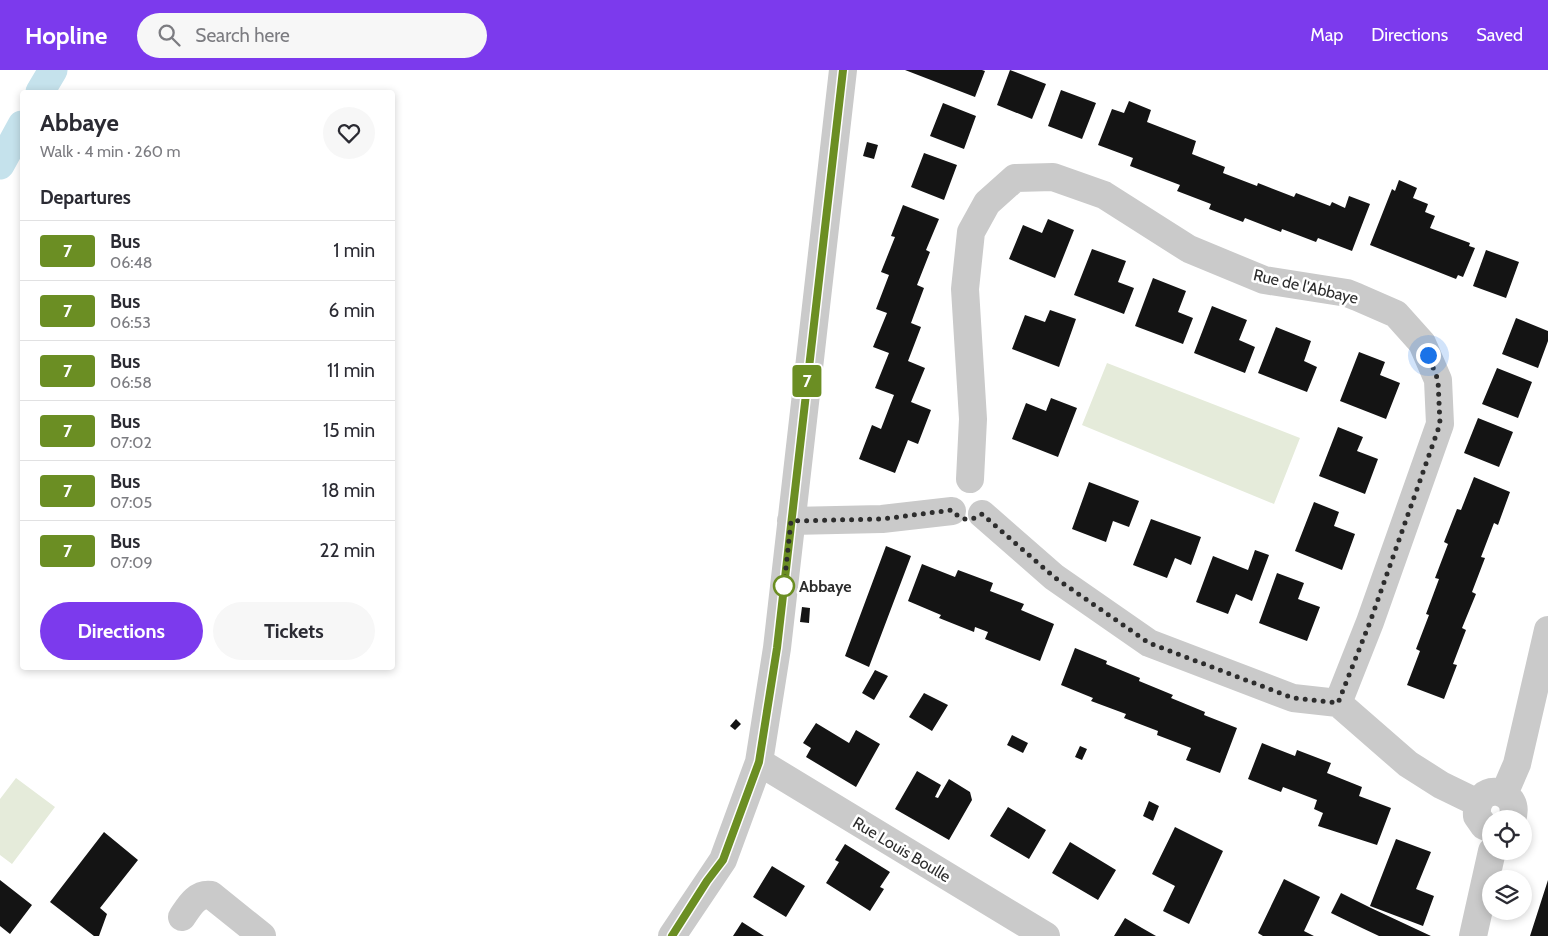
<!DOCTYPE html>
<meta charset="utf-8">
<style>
:root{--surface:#fff;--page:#f7f7f7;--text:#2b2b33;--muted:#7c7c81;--line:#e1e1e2;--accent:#7c3aed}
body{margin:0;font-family:Cabin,sans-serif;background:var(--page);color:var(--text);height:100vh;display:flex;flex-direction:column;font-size:19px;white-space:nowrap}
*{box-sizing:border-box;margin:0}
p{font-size:16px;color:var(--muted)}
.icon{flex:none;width:28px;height:28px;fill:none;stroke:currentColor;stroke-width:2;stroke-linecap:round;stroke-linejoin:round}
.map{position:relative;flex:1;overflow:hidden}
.details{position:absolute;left:20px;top:20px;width:375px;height:580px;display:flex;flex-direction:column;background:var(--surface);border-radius:5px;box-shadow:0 2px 8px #0003}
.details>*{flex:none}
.badge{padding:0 10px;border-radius:4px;font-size:18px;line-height:32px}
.controls{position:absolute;left:1482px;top:740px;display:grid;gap:10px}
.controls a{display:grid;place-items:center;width:50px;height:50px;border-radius:50%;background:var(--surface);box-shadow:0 2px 8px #0003;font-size:25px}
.you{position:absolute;width:25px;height:25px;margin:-12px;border:4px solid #fff;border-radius:50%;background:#1a73e8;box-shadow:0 0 0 8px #1a73e833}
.map>.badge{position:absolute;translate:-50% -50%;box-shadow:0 0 0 2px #fff}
h2{padding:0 20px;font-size:19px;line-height:45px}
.round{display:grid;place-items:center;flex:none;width:52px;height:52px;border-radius:26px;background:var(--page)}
.overview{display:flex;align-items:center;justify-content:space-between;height:85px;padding:0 20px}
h1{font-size:24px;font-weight:700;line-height:38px}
.primary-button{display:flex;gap:10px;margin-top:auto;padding:10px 20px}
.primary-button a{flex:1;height:58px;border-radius:30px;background:var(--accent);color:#fff;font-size:20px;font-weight:700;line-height:58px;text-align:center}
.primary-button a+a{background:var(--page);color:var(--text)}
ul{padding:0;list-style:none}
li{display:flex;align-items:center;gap:15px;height:60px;padding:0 20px;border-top:1px solid var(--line)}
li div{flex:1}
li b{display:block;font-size:19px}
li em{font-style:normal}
li .badge{min-width:55px;font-weight:700;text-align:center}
header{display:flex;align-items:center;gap:30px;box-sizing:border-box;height:70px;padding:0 25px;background:var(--accent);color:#fff}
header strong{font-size:24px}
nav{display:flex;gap:28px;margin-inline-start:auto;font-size:18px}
.search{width:350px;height:45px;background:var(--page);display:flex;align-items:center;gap:12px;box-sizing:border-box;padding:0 18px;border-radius:28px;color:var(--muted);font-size:19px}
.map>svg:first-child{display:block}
.green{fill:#e5ebda}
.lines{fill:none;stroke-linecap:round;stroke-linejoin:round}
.canal{stroke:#c5e2ec;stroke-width:29}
.building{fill:#141414}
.minor{stroke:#cacaca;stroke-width:28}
.line-casing{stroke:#fff;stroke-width:11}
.line{stroke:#6b8e23;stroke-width:8}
.walk{stroke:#2d2d2d;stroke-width:5;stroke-dasharray:0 9}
.stop-dot{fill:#fff;stroke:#6b8e23;stroke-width:2.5}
.labels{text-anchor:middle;stroke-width:5;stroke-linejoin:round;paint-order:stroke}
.street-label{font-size:16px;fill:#2d2d2d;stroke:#fff}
.stop-label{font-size:16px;font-weight:bold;fill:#2d2d2d;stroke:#fff;text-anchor:start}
</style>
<header>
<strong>Hopline</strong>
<div class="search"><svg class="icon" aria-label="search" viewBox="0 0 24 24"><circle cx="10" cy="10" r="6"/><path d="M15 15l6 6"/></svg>Search here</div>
<nav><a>Map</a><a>Directions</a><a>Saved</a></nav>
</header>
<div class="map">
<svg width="1548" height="866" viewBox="0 0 1548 866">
<rect width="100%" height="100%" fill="#fff"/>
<path class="green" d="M1107,293L1300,368L1274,434L1082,355Z
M16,708L55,737L12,794L0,785V729Z"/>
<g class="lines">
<path class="canal" d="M40,22L53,0
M0,95L22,55"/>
</g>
<path class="building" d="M905,0H982L985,1L975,27Z
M1010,0L1046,14L1032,49L997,35Z
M1061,20L1096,33L1082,69L1048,56Z
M1129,31L1151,40L1147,52L1196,71L1192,84L1225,97L1223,103L1257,116L1258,113L1294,127L1296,123L1330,136L1332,132L1345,138L1349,126L1370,134L1352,181L1318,168L1316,172L1282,159L1281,162L1245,148L1243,152L1209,139L1211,134L1177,121L1180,115L1130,96L1133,88L1098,75L1112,39L1124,43Z
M943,33L976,46L964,79L930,66Z
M867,72L878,75L874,89L863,86Z
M924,83L957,95L944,130L911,117Z
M1399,110L1417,118L1413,128L1428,134L1425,142L1435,146L1430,158L1470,173L1469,176L1475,178L1463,207L1458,205L1456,209L1370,175L1392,119L1395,121Z
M903,135L939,149L926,180L930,182L917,215L924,218L911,253L921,257L908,291L925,298L911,332L931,340L918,374L908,370L895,403L859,389L872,355L881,359L894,325L875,318L889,283L873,277L887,243L876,239L889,205L881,202L895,167L891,166Z
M1048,149L1074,160L1055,208L1009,189L1023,155L1042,163Z
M1092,179L1126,191L1118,212L1134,218L1124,244L1074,225Z
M1486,180L1519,192L1506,228L1473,216Z
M1153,208L1186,221L1178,242L1193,248L1183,274L1135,256Z
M1212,236L1247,250L1239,270L1255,277L1245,303L1194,283Z
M1050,240L1076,249L1059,297L1012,279L1025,245L1045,252Z
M1516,248L1548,261V271L1538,298L1502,284Z
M1276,257L1311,271L1304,291L1317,297L1307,322L1258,303Z
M1359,282L1385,292L1380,305L1400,313L1386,349L1340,331Z
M1497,298L1532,312L1518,348L1482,334Z
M1051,328L1077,338L1058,387L1012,369L1026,333L1046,341Z
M1478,348L1513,362L1499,397L1464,383Z
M1338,357L1363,367L1357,381L1378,389L1365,424L1319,406Z
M1474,407L1510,422L1498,455L1494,453L1481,487L1485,488L1472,522L1476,524L1462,558L1466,560L1453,594L1457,595L1444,629L1407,615L1420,581L1416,579L1429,545L1426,544L1439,509L1435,508L1448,474L1444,472L1457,439L1461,440Z
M1089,412L1139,431L1129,457L1113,451L1106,472L1072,459Z
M1314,432L1339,442L1334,456L1355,464L1342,500L1295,481Z
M1151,449L1201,467L1191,495L1175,488L1167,508L1133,495Z
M886,476L911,486L869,597L845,586Z
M1255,480L1269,485L1252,531L1236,524L1228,544L1196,532L1213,486L1248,500Z
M922,494L955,507L958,500L993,513L990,521L1024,534L1021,540L1054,554L1040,591L985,569L988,562L975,557L974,562L939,548L941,545L908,531Z
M1277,503L1304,513L1298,529L1320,537L1307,571L1259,553Z
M802,537L810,538L809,553L800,552Z
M1075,578L1107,591L1106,594L1140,608L1139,611L1173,625L1171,628L1205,642L1204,645L1237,658L1220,703L1186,690L1191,678L1157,665L1158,661L1124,648L1126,644L1091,631L1093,628L1061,615Z
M875,600L888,606L874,630L862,623Z
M924,623L948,635L932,661L909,647Z
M736,649L741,654L735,660L730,656Z
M816,653L849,673L856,660L880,674L856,717L806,687L811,678L803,673Z
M1012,665L1028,673L1023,683L1007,675Z
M1262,673L1295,686L1297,680L1331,693L1327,703L1362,717L1359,726L1391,738L1377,775L1318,756L1323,743L1314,739L1317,730L1283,717L1281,722L1248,709Z
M1080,676L1087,679L1082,690L1075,687Z
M917,701L941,715L935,727L938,728L949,709L970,722L972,730L949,770L895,739Z
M1149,731L1159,736L1153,751L1143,746Z
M1008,737L1046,760L1029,789L990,766Z
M1175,757L1223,781L1189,854L1163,841L1175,816L1152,804Z
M104,762L138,790L100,838L107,844L99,866H94L50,832Z
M1396,769L1431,782L1416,819L1434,826L1423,856L1370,836Z
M1070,772L1116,800L1098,830L1052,803Z
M845,774L890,802L880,817L884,819L870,841L826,813L839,792L835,790Z
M772,796L805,816L786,847L753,827Z
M1284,809L1320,827L1304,861L1314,866H1263L1258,863Z
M0,810L32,835L10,864L0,856Z
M1548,810V866H1530Z
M1341,823L1371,838L1431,866H1379L1362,858L1331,843Z
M1125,848L1142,858L1156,866H1114Z
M742,852L764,866H733Z"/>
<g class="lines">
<path class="minor" d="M970,409L973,349L965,219L971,162L987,133L1015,108L1053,107L1104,125L1189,179L1264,210L1347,223L1357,227L1396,244L1422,273L1438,310L1440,354L1370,552L1338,633L1293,628L1149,573L1054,507L982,444
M791,451L882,449L952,441
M1338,633L1408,694L1441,715L1478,733
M759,692L1046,866
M1504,724L1517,694L1548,560
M1491,759L1484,756L1477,746C1474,709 1523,718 1512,749
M182,847C189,837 196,823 211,825L262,866
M672,866L723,790L759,692L777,578L843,0
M1473,866L1492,781"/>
</g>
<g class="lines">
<defs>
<path id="line" d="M672,866L707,811L723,790L759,692L777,578L843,0"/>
</defs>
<use href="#line" class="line-casing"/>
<use href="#line" class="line"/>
<path class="walk" d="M784,516L791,451L882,449L952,440C961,451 970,452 982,444L1054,507L1149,573L1293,628L1338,633L1370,552L1440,354L1438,310L1428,285"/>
</g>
<circle class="stop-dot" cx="784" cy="516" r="10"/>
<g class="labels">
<g class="street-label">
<text transform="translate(1306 216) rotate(13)" y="6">Rue de l'Abbaye</text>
<text transform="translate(902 779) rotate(31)" y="6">Rue Louis Boulle</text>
</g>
<g class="stop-label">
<text x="799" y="522">Abbaye</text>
</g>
</g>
</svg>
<div class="controls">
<a><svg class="icon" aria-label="locate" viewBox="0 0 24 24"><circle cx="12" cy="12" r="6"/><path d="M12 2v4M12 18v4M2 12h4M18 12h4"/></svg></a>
<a><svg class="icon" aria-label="layers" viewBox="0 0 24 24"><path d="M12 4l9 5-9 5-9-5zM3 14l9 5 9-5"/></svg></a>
</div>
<div class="you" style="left:1428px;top:285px"></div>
<b class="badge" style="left:807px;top:311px;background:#6b8e23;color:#fff">7</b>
<section class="details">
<div class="overview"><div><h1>Abbaye</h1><p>Walk · 4 min · 260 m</p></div><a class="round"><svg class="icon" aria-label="heart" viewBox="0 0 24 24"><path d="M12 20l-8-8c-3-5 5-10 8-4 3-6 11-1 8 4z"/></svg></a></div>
<h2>Departures</h2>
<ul>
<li><span class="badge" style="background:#6b8e23;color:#fff">7</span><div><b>Bus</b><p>06:48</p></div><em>1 min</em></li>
<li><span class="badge" style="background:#6b8e23;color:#fff">7</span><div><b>Bus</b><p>06:53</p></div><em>6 min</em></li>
<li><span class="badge" style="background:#6b8e23;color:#fff">7</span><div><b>Bus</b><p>06:58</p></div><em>11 min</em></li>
<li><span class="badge" style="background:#6b8e23;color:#fff">7</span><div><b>Bus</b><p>07:02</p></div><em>15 min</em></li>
<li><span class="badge" style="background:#6b8e23;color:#fff">7</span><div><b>Bus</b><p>07:05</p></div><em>18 min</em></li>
<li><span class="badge" style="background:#6b8e23;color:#fff">7</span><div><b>Bus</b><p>07:09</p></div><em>22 min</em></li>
</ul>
<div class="primary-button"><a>Directions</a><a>Tickets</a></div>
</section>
</div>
